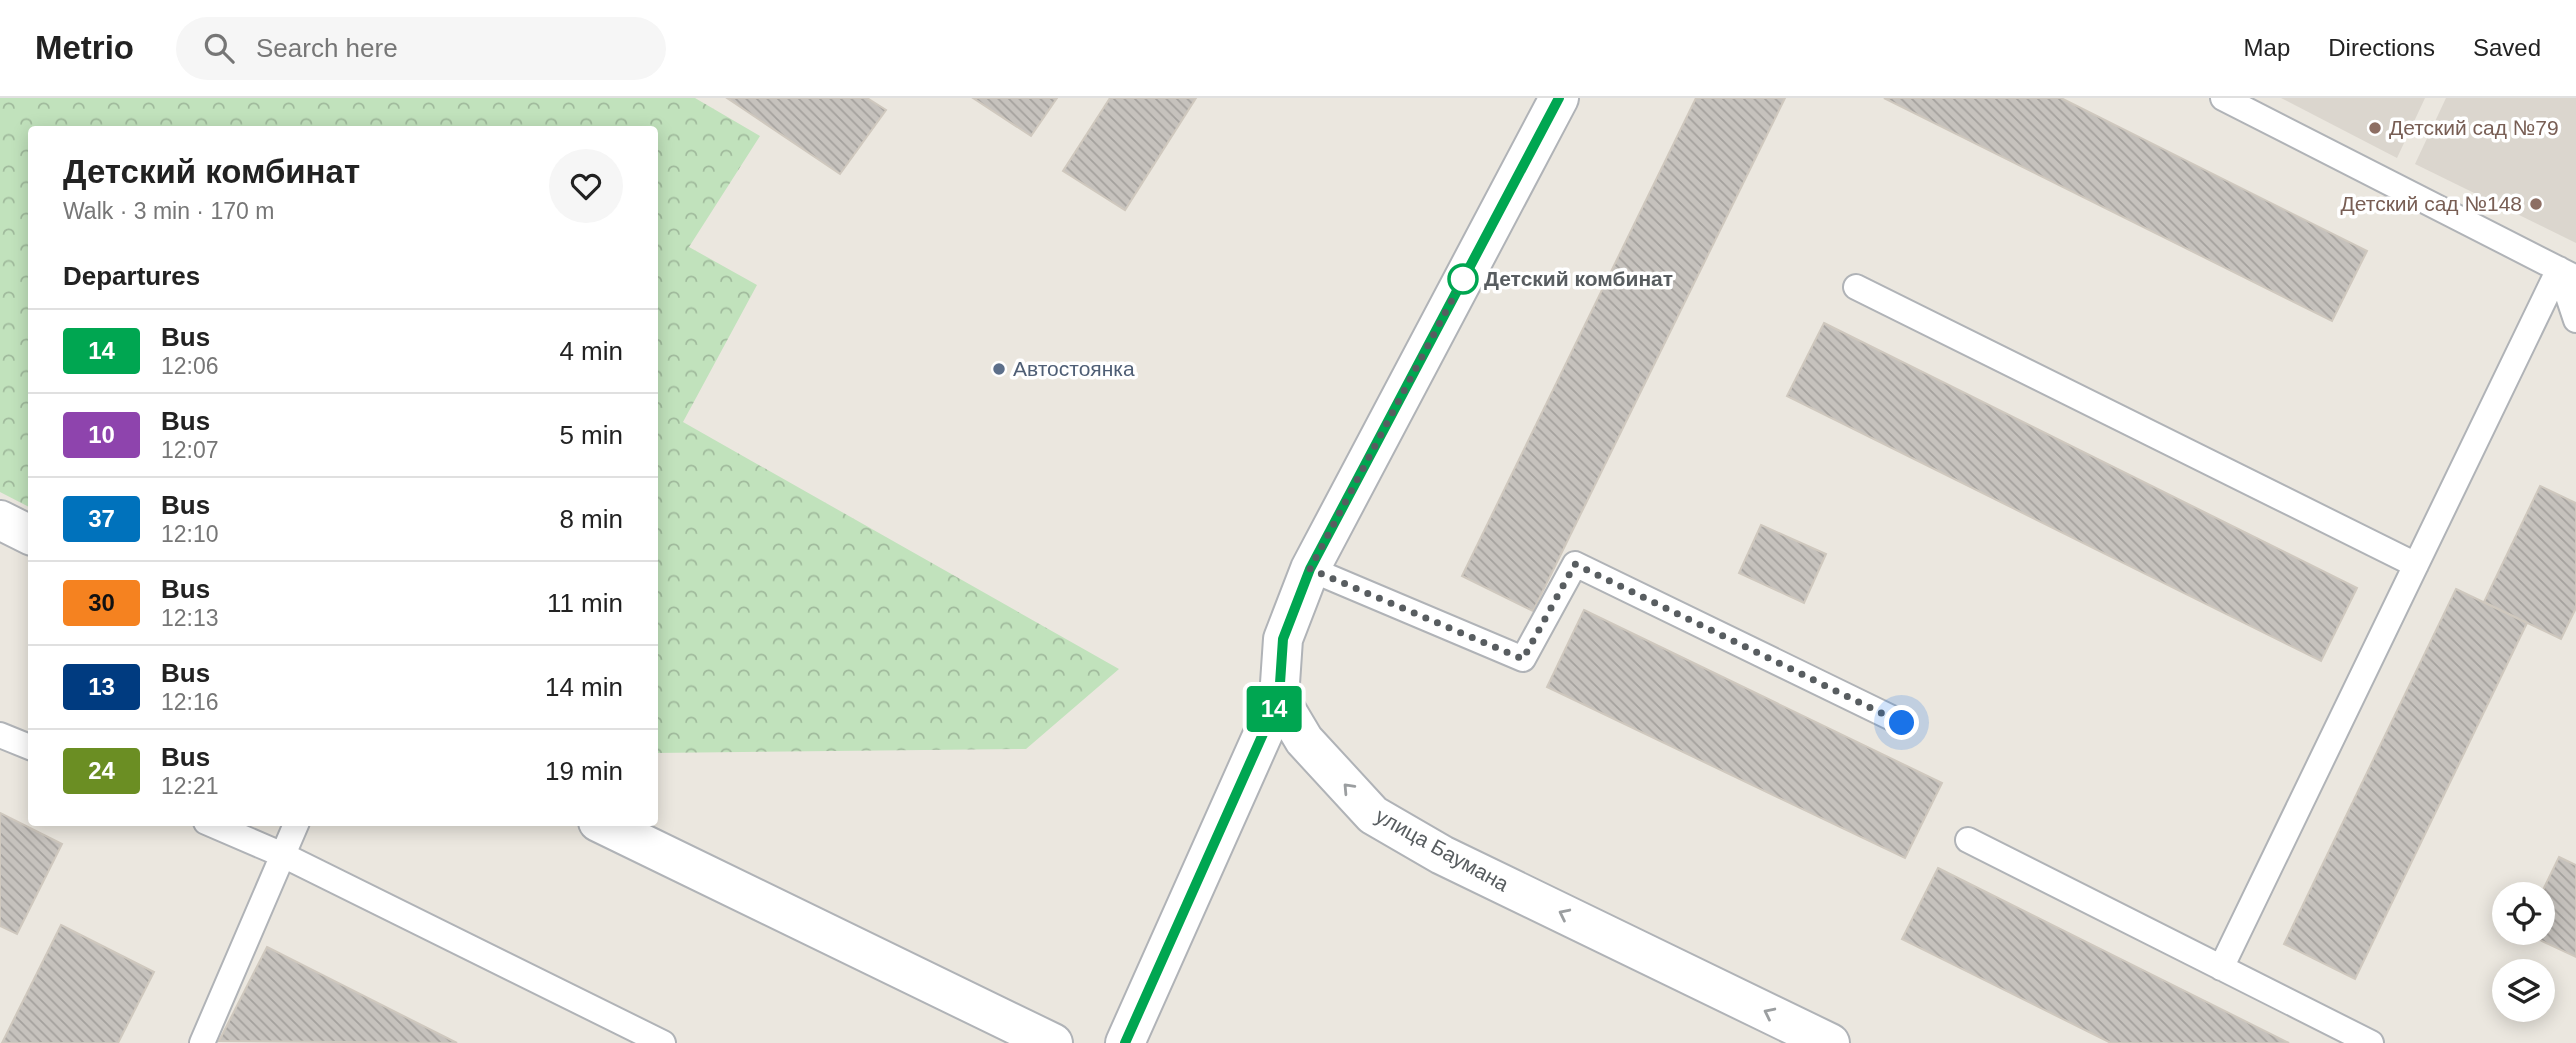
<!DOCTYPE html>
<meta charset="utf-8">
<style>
:root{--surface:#fff;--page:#f6f6f6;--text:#222;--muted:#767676;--line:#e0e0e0}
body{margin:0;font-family:Helvetica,sans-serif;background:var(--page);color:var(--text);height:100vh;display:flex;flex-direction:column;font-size:26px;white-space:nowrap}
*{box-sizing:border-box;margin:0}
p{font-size:23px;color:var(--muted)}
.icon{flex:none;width:38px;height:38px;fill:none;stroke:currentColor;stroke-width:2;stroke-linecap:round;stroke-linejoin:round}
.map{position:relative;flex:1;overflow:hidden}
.panel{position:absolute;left:28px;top:28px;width:630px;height:700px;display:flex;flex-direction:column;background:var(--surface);border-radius:7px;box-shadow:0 4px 18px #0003}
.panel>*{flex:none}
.badge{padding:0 14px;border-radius:5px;font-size:24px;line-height:46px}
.fabs{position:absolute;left:2492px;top:784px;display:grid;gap:14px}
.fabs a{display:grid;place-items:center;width:63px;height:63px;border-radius:50%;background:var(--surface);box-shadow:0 4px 18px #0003;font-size:35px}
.you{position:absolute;width:35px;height:35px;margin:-18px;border:5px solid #fff;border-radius:50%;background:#1a73e8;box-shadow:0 0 0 10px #1a73e833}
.map>.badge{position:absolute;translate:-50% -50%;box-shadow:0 0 0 4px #fff}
h2{padding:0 35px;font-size:26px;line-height:63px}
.round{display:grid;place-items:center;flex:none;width:74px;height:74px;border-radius:37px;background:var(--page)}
.overview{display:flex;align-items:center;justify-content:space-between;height:119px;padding:0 35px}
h1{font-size:33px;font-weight:700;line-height:52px}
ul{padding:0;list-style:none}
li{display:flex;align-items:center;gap:21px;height:84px;padding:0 35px;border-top:2px solid var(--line)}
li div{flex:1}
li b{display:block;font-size:26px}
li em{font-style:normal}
li .badge{min-width:77px;font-weight:700;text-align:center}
header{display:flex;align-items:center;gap:42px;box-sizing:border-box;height:98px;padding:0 35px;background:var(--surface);border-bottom:2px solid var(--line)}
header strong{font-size:33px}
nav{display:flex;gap:38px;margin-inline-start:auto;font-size:24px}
.search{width:490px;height:63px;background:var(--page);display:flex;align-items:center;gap:18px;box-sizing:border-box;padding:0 24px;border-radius:38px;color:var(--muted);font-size:26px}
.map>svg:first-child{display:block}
.education{fill:#dbd6ce}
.park{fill:url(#park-crowns)}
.building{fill:url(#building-back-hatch);stroke:#cfc8be;stroke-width:2}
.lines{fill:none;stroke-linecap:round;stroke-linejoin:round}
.lane-casing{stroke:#b0b3b7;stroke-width:28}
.street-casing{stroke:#b0b3b7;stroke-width:42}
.lane{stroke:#fff;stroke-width:24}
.street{stroke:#fff;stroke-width:38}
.oneway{stroke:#9b9ea0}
.line-casing{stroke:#fff;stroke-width:16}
.line{stroke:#00a651;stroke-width:10}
.walk{stroke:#585d60;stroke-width:7;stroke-dasharray:0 12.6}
.education-dot{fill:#8d6e63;stroke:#fff;stroke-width:2.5}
.stop-dot{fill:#fff;stroke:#00a651;stroke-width:3.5}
.service-dot{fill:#5c6f8a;stroke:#fff;stroke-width:2.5}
.labels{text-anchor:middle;stroke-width:7;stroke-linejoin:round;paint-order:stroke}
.education-label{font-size:21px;fill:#785e54;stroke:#fff;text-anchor:start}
.stop-label{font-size:21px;font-weight:bold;fill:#585d60;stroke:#fff;text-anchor:start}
.service-label{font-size:21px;fill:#4e5e75;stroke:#fff;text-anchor:start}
.street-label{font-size:21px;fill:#585d60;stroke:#fff}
</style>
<header>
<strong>Metrio</strong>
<div class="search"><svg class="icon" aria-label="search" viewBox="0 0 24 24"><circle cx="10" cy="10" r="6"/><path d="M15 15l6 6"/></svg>Search here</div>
<nav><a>Map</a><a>Directions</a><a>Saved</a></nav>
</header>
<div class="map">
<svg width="2576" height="945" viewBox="0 0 2576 945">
<defs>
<pattern id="park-crowns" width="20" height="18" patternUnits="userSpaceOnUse" patternTransform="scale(1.75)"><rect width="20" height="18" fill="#c1e2bc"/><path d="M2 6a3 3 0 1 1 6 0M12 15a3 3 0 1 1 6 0" fill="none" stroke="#a0ba9c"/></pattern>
<pattern id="building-back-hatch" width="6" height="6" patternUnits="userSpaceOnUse" patternTransform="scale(1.75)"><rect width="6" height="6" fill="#c6c2bd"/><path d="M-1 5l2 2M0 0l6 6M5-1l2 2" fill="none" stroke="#a4a19d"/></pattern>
</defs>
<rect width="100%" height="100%" fill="#ebe7df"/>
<path class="education" d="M2281,0H2425L2397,60Z
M2446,0H2576V145L2415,66Z"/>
<path class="park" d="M0,0H695L760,38L689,149L757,187L683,324L1119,571L1026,651L655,655L654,32H32L31,410L0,394Z"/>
<path class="building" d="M727,0H867L886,12L840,76Z
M973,0H1057L1031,38Z
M1110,0H1196L1125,112L1063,73Z
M1696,0H1785L1533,513L1462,478Z
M1884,0H2061L2367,153L2332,223Z
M1824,225L2357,490L2321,563L1787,298Z
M2540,388L2576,405V510L2561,541L2484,504Z
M1761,427L1826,456L1804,505L1739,475Z
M2456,491L2527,525L2355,881L2284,846Z
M1584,512L1942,685L1905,760L1547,589Z
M0,715L62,746L17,836L0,828Z
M2559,759L2576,767V859L2525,835H2543V796H2541Z
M1938,770L2289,945H2111L1902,841Z
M61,827L154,874L118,945H2Z
M267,849L457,945L219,943Z"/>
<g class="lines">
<defs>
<path id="lane" d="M2223,0L2576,180
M2559,171L2576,222
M1856,189L2416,467
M1310,471L1523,561L1575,466L1902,625
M0,637L32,650
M206,724L283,757L663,945
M1968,742L2371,945
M2221,870L2559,171
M202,945L297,724"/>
<path id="street" d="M1559,0L1310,471L1283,541L1279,600L1304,642L1373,717L1442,757L1830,945
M0,422L32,438
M598,724L1053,945
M1125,945L1279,600"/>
</defs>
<use href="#lane" class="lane-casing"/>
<use href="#street" class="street-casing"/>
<use href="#lane" class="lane"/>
<use href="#street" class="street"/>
</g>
<defs><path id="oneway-chevron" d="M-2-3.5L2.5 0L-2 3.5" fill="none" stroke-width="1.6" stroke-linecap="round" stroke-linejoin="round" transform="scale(1.75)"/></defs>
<g class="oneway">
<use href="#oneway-chevron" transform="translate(1348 690) rotate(-133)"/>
<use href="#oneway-chevron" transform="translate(1564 816) rotate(-154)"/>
<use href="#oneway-chevron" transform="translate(1769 915) rotate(-154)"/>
</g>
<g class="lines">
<defs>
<path id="line" d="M1125,945L1279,600L1283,541L1310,471L1559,0"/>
</defs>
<use href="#line" class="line-casing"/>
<use href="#line" class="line"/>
<path class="walk" d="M1463,181L1310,471L1523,561L1575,466L1902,625"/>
</g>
<g class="education-dot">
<circle cx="2375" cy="30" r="7"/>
<circle cx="2536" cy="106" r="7"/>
</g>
<circle class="stop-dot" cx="1463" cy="181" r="14"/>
<circle class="service-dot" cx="999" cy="271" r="7"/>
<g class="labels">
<g class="education-label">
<text x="2389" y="37">Детский сад №79</text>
<text x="2522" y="113" text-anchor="end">Детский сад №148</text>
</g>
<g class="stop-label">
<text x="1484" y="188">Детский комбинат</text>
</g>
<g class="service-label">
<text x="1013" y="278">Автостоянка</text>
</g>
<g class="street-label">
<text transform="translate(1442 752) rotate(29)" y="7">улица Баумана</text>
</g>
</g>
</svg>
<div class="fabs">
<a><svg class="icon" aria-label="locate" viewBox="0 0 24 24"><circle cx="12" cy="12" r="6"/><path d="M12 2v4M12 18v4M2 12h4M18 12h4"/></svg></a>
<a><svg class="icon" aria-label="layers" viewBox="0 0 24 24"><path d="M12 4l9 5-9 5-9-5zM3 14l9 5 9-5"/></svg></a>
</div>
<div class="you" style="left:1902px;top:625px"></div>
<b class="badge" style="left:1274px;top:611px;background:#00a651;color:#fff">14</b>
<section class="panel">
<div class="overview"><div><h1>Детский комбинат</h1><p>Walk · 3 min · 170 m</p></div><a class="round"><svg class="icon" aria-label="heart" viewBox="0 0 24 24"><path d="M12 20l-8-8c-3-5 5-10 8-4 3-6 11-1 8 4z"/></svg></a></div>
<h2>Departures</h2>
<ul>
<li><span class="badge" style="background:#00a651;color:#fff">14</span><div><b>Bus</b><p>12:06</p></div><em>4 min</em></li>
<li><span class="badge" style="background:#8e44ad;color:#fff">10</span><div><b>Bus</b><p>12:07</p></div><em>5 min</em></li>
<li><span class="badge" style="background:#0072bc;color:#fff">37</span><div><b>Bus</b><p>12:10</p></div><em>8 min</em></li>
<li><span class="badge" style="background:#f58220;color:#111">30</span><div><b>Bus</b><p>12:13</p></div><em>11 min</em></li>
<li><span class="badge" style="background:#003b80;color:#fff">13</span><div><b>Bus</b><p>12:16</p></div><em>14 min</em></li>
<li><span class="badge" style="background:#6b8e23;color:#fff">24</span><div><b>Bus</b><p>12:21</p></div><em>19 min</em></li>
</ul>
</section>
</div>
